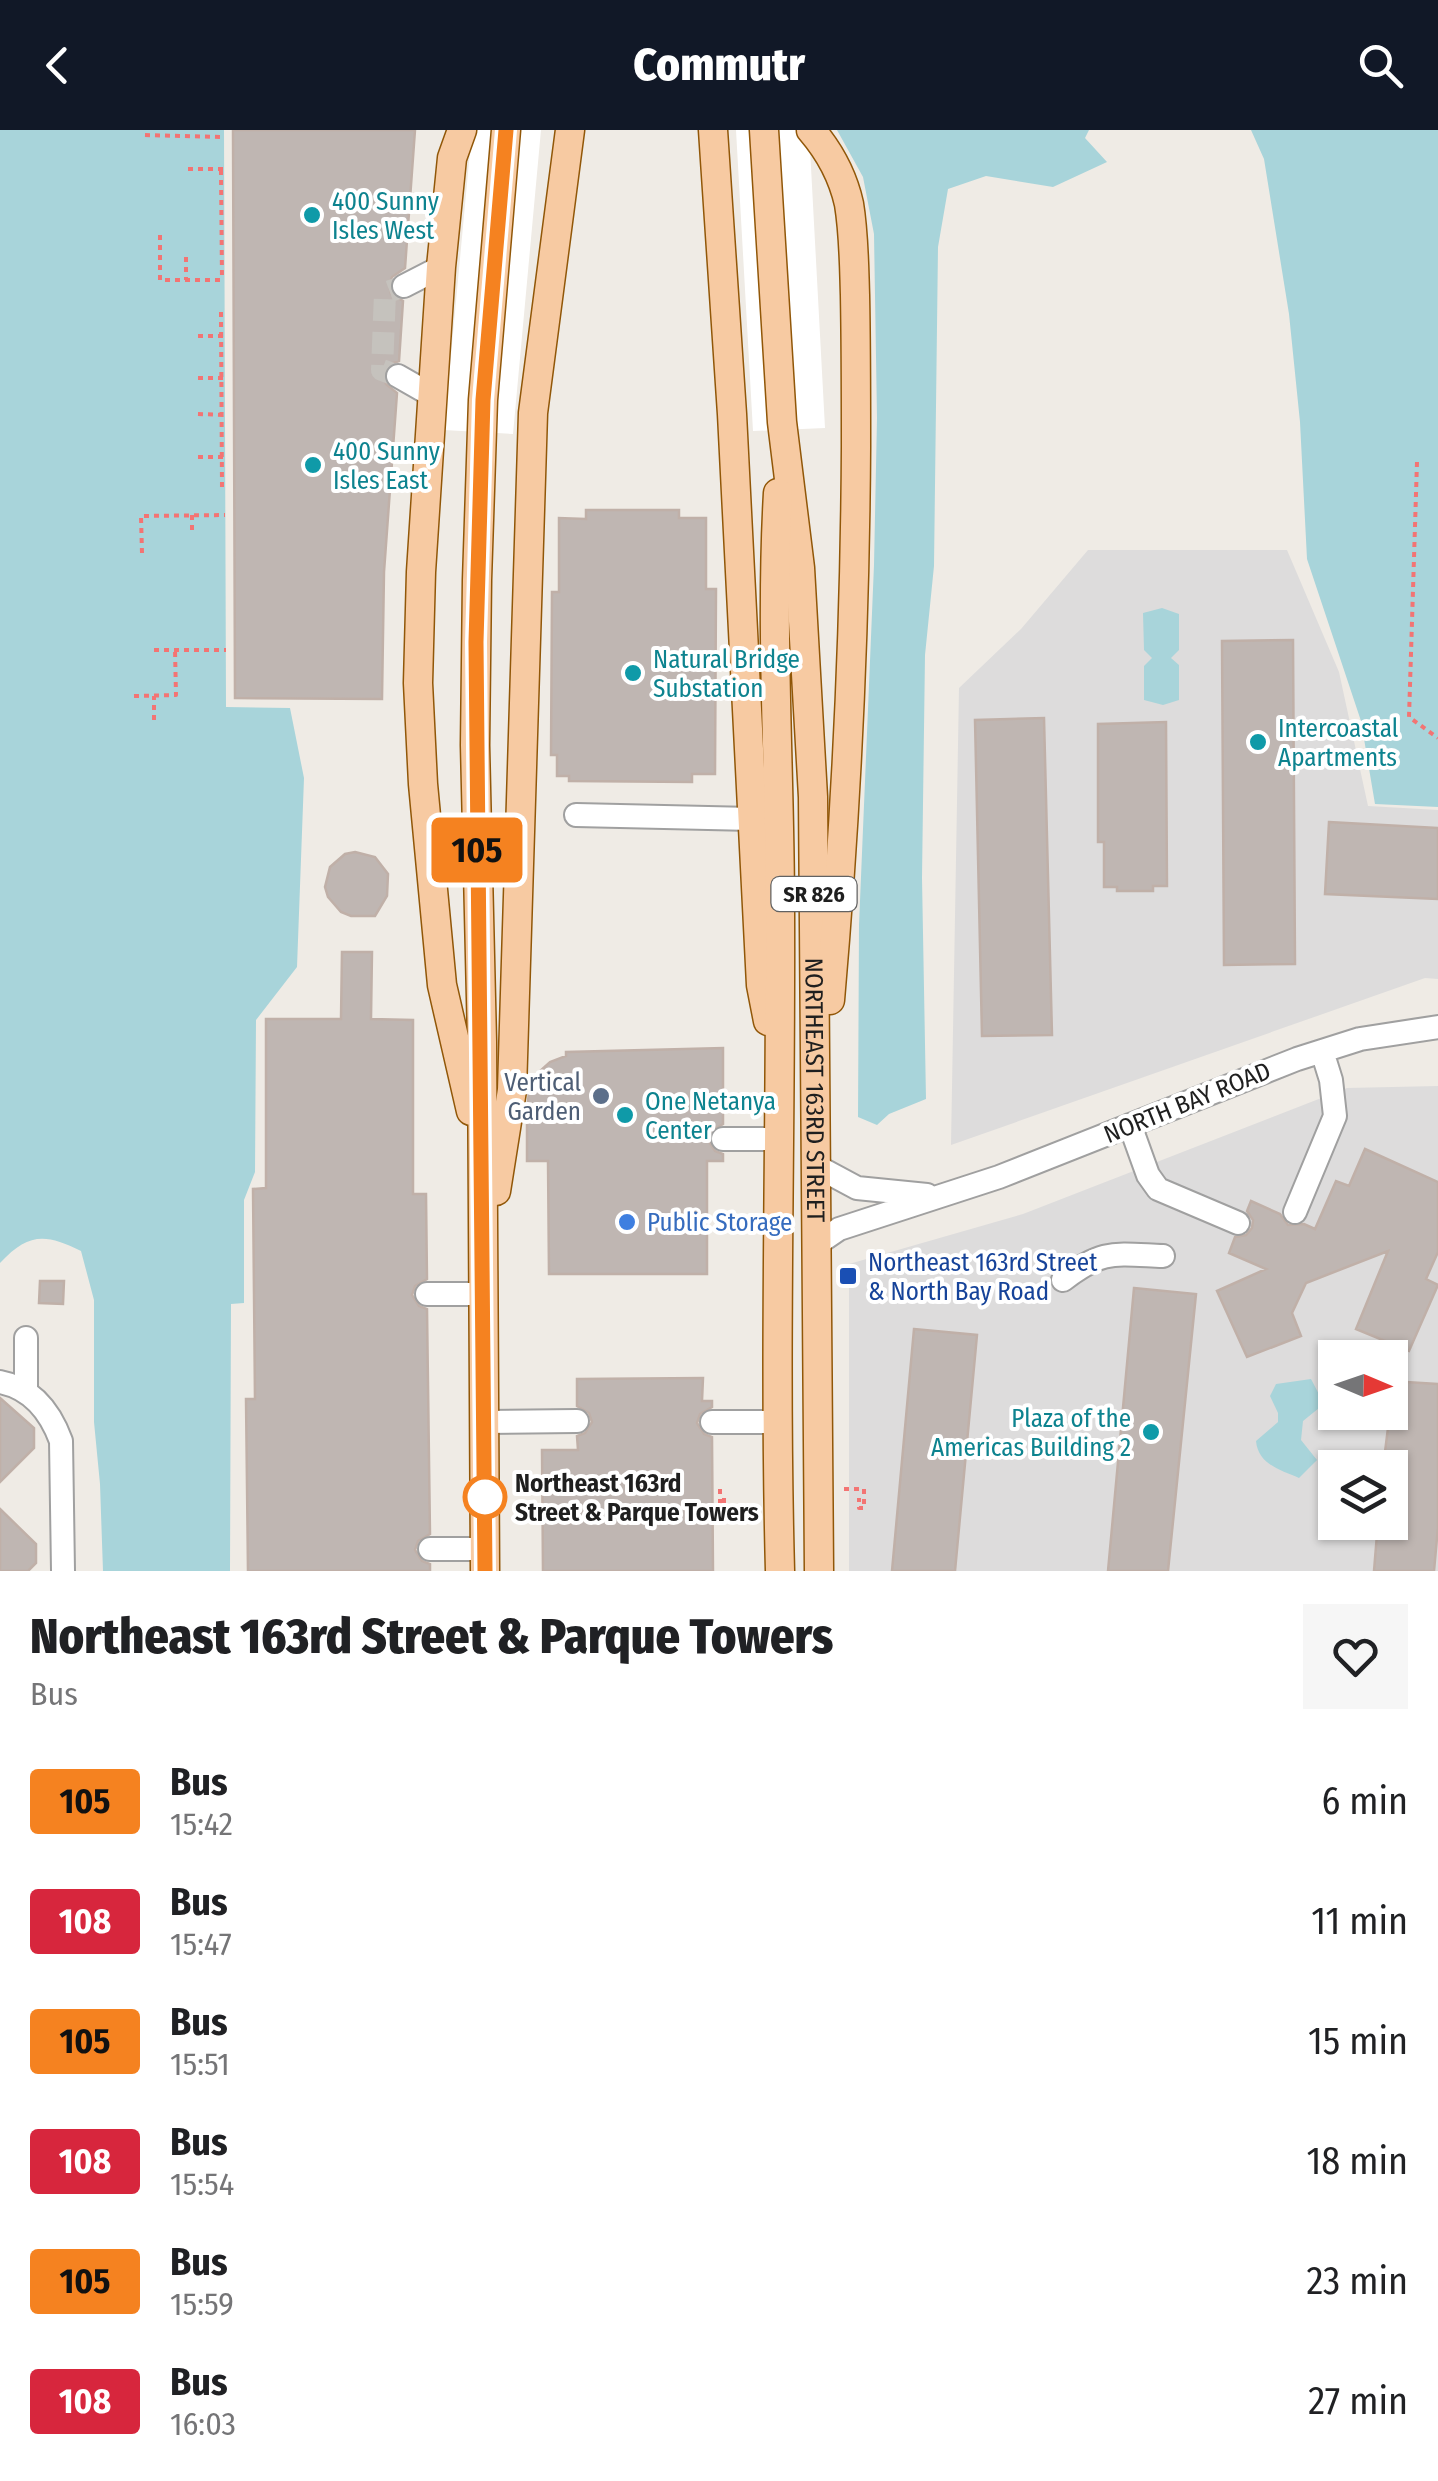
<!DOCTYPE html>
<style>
:root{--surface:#fff;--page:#f6f6f6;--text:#202124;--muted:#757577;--accent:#111827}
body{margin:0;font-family:"Fira Sans Condensed",sans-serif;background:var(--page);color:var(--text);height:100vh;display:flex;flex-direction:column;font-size:38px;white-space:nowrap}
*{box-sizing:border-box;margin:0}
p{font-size:32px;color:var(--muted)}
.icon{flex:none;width:55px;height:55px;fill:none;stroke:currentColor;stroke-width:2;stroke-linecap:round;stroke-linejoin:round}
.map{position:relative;height:1441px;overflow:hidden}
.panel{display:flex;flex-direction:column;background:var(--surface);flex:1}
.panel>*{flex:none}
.badge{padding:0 20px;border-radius:8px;font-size:35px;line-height:65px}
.needle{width:65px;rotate:92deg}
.fabs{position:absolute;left:1318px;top:1210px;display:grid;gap:20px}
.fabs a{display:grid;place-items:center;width:90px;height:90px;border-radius:0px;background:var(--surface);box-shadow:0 2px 8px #0004;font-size:50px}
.map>.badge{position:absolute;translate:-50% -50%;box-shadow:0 0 0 5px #fff}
.round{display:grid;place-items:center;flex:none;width:105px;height:105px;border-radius:0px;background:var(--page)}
.summary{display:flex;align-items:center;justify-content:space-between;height:170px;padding:0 30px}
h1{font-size:48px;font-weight:800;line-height:75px}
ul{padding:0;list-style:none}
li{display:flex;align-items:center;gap:30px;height:120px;padding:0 30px}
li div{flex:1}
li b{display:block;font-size:38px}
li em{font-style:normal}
li .badge{min-width:110px;font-weight:700;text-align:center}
header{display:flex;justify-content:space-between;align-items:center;height:130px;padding:0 30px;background:var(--accent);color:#fff;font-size:45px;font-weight:800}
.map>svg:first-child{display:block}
.residential{fill:#dddcdc;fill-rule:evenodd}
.water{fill:#a8d4da}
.pier{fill:#fff}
.building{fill:#bfb6b2;stroke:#c0b0a8;stroke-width:2.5}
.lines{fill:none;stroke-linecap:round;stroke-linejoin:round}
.minor-tunnel{stroke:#c5c2bd;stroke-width:22;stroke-dasharray:22 11;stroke-linecap:butt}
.minor-casing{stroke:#a0a0a0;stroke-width:26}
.major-casing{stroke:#915708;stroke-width:31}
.path{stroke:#f37473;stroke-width:4;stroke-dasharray:5 5;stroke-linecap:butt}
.minor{stroke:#fff;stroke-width:22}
.major{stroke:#f7caa2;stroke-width:28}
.line-casing{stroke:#fff;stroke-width:22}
.line{stroke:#f58220;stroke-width:15}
.culture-dot{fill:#0f9aa8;stroke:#fff;stroke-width:4}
.service-dot{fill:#5c6f8a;stroke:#fff;stroke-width:4}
.shop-dot{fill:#3f7fe0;stroke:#fff;stroke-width:4}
.transit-dot{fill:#1a4fb4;stroke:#fff;stroke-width:4}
.stop-dot{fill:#fff;stroke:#f58220;stroke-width:5}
.labels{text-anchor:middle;stroke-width:8;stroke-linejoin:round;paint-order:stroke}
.shield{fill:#fff;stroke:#626262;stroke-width:2.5}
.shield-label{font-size:22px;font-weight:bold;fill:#1f1f1f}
.culture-label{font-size:25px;fill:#0d838f;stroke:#fff;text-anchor:start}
.service-label{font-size:25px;fill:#4e5e75;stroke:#fff;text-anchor:end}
.street-label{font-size:25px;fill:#1f1f1f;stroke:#fff}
.shop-label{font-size:25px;fill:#366cbe;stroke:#fff;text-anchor:start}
.transit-label{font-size:25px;fill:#164399;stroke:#fff;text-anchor:start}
.stop-label{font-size:25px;font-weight:bold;fill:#1f1f1f;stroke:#fff;text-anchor:start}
</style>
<header><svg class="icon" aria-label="back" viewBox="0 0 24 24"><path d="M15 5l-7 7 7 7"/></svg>Commutr<svg class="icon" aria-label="search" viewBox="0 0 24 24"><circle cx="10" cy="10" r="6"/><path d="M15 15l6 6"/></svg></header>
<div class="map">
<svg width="1438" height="1441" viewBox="0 0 1438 1441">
<rect width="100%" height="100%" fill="#efebe5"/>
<path class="residential" d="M1088,420H1287L1339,542L1368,676L1438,680V849L1425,848L951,1015L959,558L1021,499Z
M1438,956V1441H849V1134L1023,1084L1347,958ZM1335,1228H1390V1282H1335ZM1335,1338H1390V1392H1335Z"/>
<path class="water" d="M0,0H224L226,577L290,578L304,648L297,837L256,890L255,1042L244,1070V1173L231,1174L230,1441H103L100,1354L94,1292V1170L81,1121C45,1103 28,1103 0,1133Z
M837,0H1089L1085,8L1107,32L1053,57L986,46L948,59L938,117L934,436L925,525L922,748L926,969L889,984L877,995L858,987L859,795L874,435L877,288L874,104L863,47Z
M1251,0H1438V677L1375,674L1361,591L1307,429L1300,292L1289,184L1264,29Z
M1162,478L1179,484V520L1171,528L1179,535V570L1163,575L1144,570V536L1152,528L1144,520L1143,483Z
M1311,1249L1324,1274L1303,1291L1301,1310L1317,1330L1299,1348C1280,1340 1258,1334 1256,1311L1278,1292V1283L1270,1266L1276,1254Z"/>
<path class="pier" d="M472,0H541L513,304L444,300Z
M736,0H809L825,298L753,301Z"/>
<path class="building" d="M233,0H415L405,138L392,147L389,154L391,164L403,171L399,231L390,234L383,245L386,254L397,263L384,442L382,569L235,568Z
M586,380H679V388H706V459H716L715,644H692V652L569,651V646H557V625H551L552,462H559V388L586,389Z
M1293,510L1295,834L1224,835L1222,511Z
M1044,588L1052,905L982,906L975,590Z
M1166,592L1167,756H1153V761H1117V757H1104V712H1098V594Z
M1329,692L1438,698V769L1325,764Z
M355,722L375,727L388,744L387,766L375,786H351L341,782L328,767L325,757L330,737L345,724Z
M342,822H372L371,889L413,890V1064H426L427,1149L415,1156L412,1165L419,1176L427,1179L430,1404L418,1411L415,1420L422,1431L430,1434V1441H248L246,1269H255L253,1059L266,1058V889H341Z
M723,918V994L711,1001L708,1010L715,1021L723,1024V1031H707V1144H549L548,1031H527V980L529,962L539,942L550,932L566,926V922Z
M1365,1019L1438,1052V1122L1426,1149L1438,1155L1409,1221L1356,1199L1388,1121L1306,1153L1292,1183L1301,1206L1247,1227L1217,1161L1266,1139L1229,1123L1235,1107L1246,1105L1252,1098L1253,1090L1247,1081L1251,1071L1280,1084L1288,1095L1304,1094L1315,1099L1336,1051L1349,1056Z
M40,1151H64L63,1174L39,1173Z
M1134,1158L1196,1164L1168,1441H1108Z
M914,1199L977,1205L955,1441H892Z
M703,1248L702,1271H712V1277L700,1284L697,1293L704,1304L712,1307L713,1441H543L542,1320H578L577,1306L585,1303L592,1292L589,1283L577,1276V1249Z
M1390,1251L1438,1254V1397L1434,1441H1374L1378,1392H1390V1338H1383L1390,1282Z
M0,1268L34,1298V1318L0,1352Z
M0,1379L36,1414V1433L28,1441H0Z"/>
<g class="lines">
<path class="minor-tunnel" d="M398,246L382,240L385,163L404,156"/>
<defs>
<path id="minor" d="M404,156L441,137
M398,246L433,266
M576,685L752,689
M1130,995L1148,1045L1158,1059L1238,1093
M723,1009H780
M816,1036L857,1058L927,1065
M1295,1082L1335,986L1331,950L1322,921
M817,1114L839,1099L999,1047L1297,929L1360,909L1438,897
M1063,1150C1103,1119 1114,1124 1163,1126
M427,1164H483
M0,1252C32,1258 50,1281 61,1311L63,1441
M26,1260V1208
M484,1292L577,1291
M712,1292H777
M430,1419H485"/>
<g id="major">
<path d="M462,0L452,28L441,137L421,442L418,553L423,654L442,855L471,981"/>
<path d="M713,0L732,284L761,855L768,891"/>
<path id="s1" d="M764,0L782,292L800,438L813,667L819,1441"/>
<path d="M811,0C829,21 843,47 849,74C854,104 854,134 855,165C856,215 856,266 856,317C855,501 846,686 830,870"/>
<path d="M778,363C770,502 780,641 780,780C781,1001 774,1221 780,1441"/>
<path d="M496,1061L512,960L533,283L570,0"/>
<path d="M485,1441L482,911L475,615L477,450L483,270L506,0"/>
</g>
</defs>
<use href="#minor" class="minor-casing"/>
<use href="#major" class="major-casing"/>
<path class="path" d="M145,5L224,7
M188,39H224
M221,40L222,150
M160,105V150H225
M186,127V150
M221,182L222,358
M198,206H225
M198,248H225
M198,284L225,285
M198,327H225
M1417,332L1409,587L1438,608
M192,385V401
M142,423L141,386L225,385
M154,520H226
M134,566L176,565L175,520
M154,590V566
M720,1359V1379H724V1367
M844,1359H864V1378H859V1368"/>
<use href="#minor" class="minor"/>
<use href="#major" class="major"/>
</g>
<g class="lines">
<defs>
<path id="line" d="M485,1441L476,512L483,270L506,0"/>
</defs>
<use href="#line" class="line-casing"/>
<use href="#line" class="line"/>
</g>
<g class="culture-dot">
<circle cx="312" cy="85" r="10"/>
<circle cx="313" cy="335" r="10"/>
<circle cx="633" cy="543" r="10"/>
<circle cx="1258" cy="612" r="10"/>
<circle cx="625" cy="985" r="10"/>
<circle cx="1151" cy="1302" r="10"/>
</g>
<circle class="service-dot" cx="601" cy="966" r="10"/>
<circle class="shop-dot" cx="627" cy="1092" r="10"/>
<rect class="transit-dot" x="838" y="1136" width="20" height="20" rx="5"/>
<circle class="stop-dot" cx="485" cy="1367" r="20"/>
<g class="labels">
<rect class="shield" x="771.5" y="747" width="85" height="34" rx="8"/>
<g class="shield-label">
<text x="814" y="772">SR 826</text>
</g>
<g class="culture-label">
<text x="332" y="80">400 Sunny<tspan x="332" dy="29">Isles West</tspan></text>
<text x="333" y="330">400 Sunny<tspan x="333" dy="29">Isles East</tspan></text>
<text x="653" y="538">Natural Bridge<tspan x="653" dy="29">Substation</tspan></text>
<text x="1278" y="607">Intercoastal<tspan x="1278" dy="29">Apartments</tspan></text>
<text x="645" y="980">One Netanya<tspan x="645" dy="29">Center</tspan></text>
<text x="1131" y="1297" text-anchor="end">Plaza of the<tspan x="1131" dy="29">Americas Building 2</tspan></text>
</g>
<g class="service-label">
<text x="581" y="961">Vertical<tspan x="581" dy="29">Garden</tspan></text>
</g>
<g class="street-label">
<text dy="9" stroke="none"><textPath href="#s1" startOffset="962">NORTHEAST 163RD STREET</textPath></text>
<text transform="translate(1187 972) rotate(-22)" y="9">NORTH BAY ROAD</text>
</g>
<g class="shop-label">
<text x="647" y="1101">Public Storage</text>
</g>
<g class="transit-label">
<text x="868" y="1141">Northeast 163rd Street<tspan x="868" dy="29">&amp; North Bay Road</tspan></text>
</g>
<g class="stop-label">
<text x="515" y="1362">Northeast 163rd<tspan x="515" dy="29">Street &amp; Parque Towers</tspan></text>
</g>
</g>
</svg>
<div class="fabs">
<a><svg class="needle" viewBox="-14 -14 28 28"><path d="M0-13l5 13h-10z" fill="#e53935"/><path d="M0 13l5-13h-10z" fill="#757577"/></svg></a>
<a><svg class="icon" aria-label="layers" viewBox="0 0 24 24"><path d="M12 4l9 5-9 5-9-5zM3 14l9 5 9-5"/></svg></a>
</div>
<b class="badge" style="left:477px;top:720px;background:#f58220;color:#111">105</b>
</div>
<section class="panel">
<div class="summary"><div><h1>Northeast 163rd Street &amp; Parque Towers</h1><p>Bus</p></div><a class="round"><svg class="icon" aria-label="heart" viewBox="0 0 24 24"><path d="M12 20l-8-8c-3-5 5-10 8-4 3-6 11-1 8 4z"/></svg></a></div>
<ul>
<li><span class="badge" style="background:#f58220;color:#111">105</span><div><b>Bus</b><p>15:42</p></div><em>6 min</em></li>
<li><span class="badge" style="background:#d7263d;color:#fff">108</span><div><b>Bus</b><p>15:47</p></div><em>11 min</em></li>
<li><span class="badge" style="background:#f58220;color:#111">105</span><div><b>Bus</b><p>15:51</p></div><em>15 min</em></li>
<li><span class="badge" style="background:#d7263d;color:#fff">108</span><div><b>Bus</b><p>15:54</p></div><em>18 min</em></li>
<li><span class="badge" style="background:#f58220;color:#111">105</span><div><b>Bus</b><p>15:59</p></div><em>23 min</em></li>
<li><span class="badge" style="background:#d7263d;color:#fff">108</span><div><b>Bus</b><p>16:03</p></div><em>27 min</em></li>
</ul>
</section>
